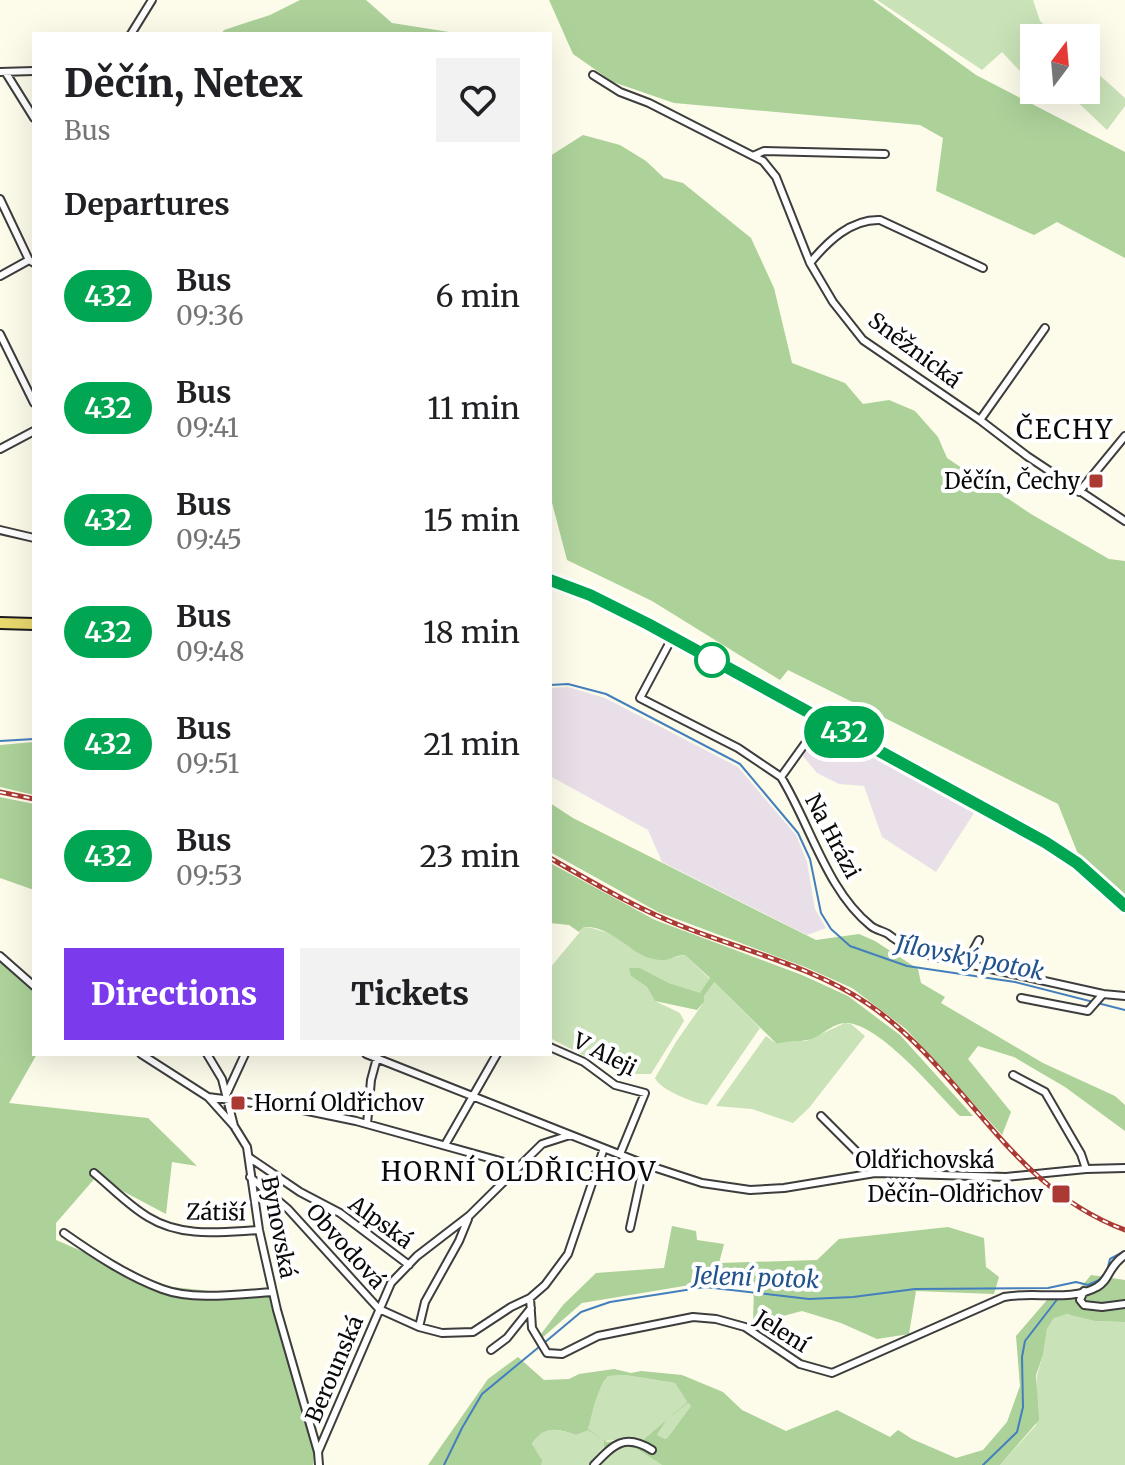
<!DOCTYPE html>
<meta charset="utf-8">
<style>
:root{--surface:#fff;--page:#f2f2f2;--text:#202124;--muted:#757577;--accent:#7c3aed}
body{margin:0;font-family:Merriweather,serif;background:var(--page);color:var(--text);height:100vh;display:flex;flex-direction:column;font-size:30px;white-space:nowrap}
*{box-sizing:border-box;margin:0}
p{font-size:26px;color:var(--muted)}
.icon{flex:none;width:44px;height:44px;fill:none;stroke:currentColor;stroke-width:2;stroke-linecap:round;stroke-linejoin:round}
.map{position:relative;flex:1;overflow:hidden}
.panel{position:absolute;left:32px;top:32px;width:520px;height:1024px;display:flex;flex-direction:column;background:var(--surface);border-radius:0px;box-shadow:0 8px 32px #0002}
.panel>*{flex:none}
.badge{padding:0 16px;border-radius:26px;font-size:28px;line-height:52px}
.needle{width:52px;rotate:16deg}
.fabs{position:absolute;left:1020px;top:24px;display:grid;gap:16px}
.fabs a{display:grid;place-items:center;width:80px;height:80px;border-radius:0px;background:var(--surface);box-shadow:0 8px 32px #0002;font-size:40px}
.map>.badge{position:absolute;translate:-50% -50%;box-shadow:0 0 0 4px #fff}
h2{padding:0 32px;font-size:30px;line-height:72px}
.round{display:grid;place-items:center;flex:none;width:84px;height:84px;border-radius:0px;background:var(--page)}
.summary{display:flex;align-items:center;justify-content:space-between;height:136px;padding:0 32px}
h1{font-size:38px;font-weight:800;line-height:60px}
.primary-button{display:flex;gap:16px;margin-top:auto;padding:16px 32px}
.primary-button a{flex:1;height:92px;border-radius:0px;background:var(--accent);color:#fff;font-size:32px;font-weight:800;line-height:92px;text-align:center}
.primary-button a+a{background:var(--page);color:var(--text)}
ul{padding:0;list-style:none}
li{display:flex;align-items:center;gap:24px;height:112px;padding:0 32px}
li div{flex:1}
li b{display:block;font-size:30px}
li em{font-style:normal}
li .badge{min-width:88px;font-weight:700;text-align:center}
.map>svg:first-child{display:block}
.industrial{fill:#e9dfe9}
.green{fill:#c9e2b8}
.forest{fill:#acd199;fill-rule:evenodd}
.lines{fill:none;stroke-linecap:round;stroke-linejoin:round}
.stream{stroke:#447fbd;stroke-width:2}
.street-casing{stroke:#3d3d3d;stroke-width:10}
.primary-casing{stroke:#1b1b1b;stroke-width:14}
.street{stroke:#fff;stroke-width:6}
.primary{stroke:#e9d86e;stroke-width:10}
.rail-casing{stroke:#aa3a33;stroke-width:5}
.rail{stroke:#fff;stroke-width:2;stroke-dasharray:6;stroke-linecap:butt}
.line-casing{stroke:#fff;stroke-width:18}
.line{stroke:#00a651;stroke-width:12}
.poi-dot{fill:#aa3a33;stroke:#fff;stroke-width:3}
.stop-dot{fill:#fff;stroke:#00a651;stroke-width:4}
.labels{text-anchor:middle;stroke-width:8;stroke-linejoin:round;paint-order:stroke}
.street-label{font-size:22px;fill:#0a0a0a;stroke:#fff}
.poi-label{font-size:22px;fill:#0a0a0a;stroke:#fff;text-anchor:end}
.water-label{font-size:24px;font-style:italic;fill:#23538d;stroke:#fff}
.quarter-label{font-size:26px;letter-spacing:2px;fill:#0a0a0a;stroke:#fff}
</style>
<div class="map">
<svg width="1125" height="1465" viewBox="0 0 1125 1465">
<rect width="100%" height="100%" fill="#fdfbea"/>
<path class="industrial" d="M568,687L605,698L738,767L796,835L807,862L815,909L826,928L807,935L662,862L648,830L550,776V688Z
M832,735L974,813L936,872L882,837L864,786L839,784L817,773L803,756L814,739Z"/>
<path class="green" d="M877,0H1033L1040,21L1059,38H1034V61L1032,59L1020,71L1002,52L982,70Z
M1086,63L1125,98V106L1107,130L1065,90H1086Z
M584,927L592,928L614,935L630,948L671,958L685,955L710,979L701,994L669,983L640,968L631,976L647,987L655,1001L680,1013L684,1021L651,1074H619L550,1038V968Z
M713,981L760,1028L707,1105C694,1103 660,1090 655,1078L676,1042L704,1002V996Z
M845,1023L851,1024L865,1036L809,1108L793,1123L752,1109L716,1106L766,1036L777,1044L792,1039L806,1041Z
M1062,1314L1077,1315L1095,1321L1125,1322V1465H1000L1036,1425L1037,1375L1043,1355L1047,1329L1054,1318Z
M625,1375L675,1383L687,1402L643,1440L635,1438L605,1441L604,1446L589,1465H541V1458L532,1445C542,1424 558,1429 576,1435L588,1429L598,1391L608,1376Z
M688,1403L691,1406L668,1437L665,1439L657,1435L667,1418Z
M623,1446L637,1449L662,1465H599Z"/>
<path class="forest" d="M300,0H366L392,23L462,34H221L224,30L270,15Z
M549,0H873L976,75L1125,152V258L1057,222L1034,235L936,191L943,138L920,125L674,103L613,82L573,54Z
M583,135L620,145L646,161L664,178L683,183L751,238L774,288L792,363L845,383L863,404L889,400L915,411L938,437L947,458L1031,514L1109,559L1125,561V899L1078,854L1058,804L788,670L780,680L652,601L567,560L550,495V156Z
M34,742V795L0,787V745Z
M0,797L34,804V890L0,878Z
M550,803L573,818L816,940L859,934L875,941L918,969L921,983L945,997L941,1003L1043,1063L1115,1096L1125,1105V1131L1065,1087L1014,1057L978,1046L968,1059L1011,1112L1002,1135L906,1029L852,988L805,967L658,912L550,852Z
M550,863L655,920L802,975L848,996L900,1035L973,1116H960C936,1092 881,1025 847,1023C832,1022 821,1038 807,1040C797,1042 788,1040 777,1044L714,982L704,996V1002L697,1010L655,1001L647,987L631,976L629,968H640L669,983L700,993L710,978L685,955C676,955 669,961 660,960C630,958 616,926 584,927L579,932L569,925L550,923Z
M0,962L34,989V1054H37L9,1103L148,1118L197,1166L172,1162L166,1214L96,1177L56,1223V1240L163,1286L278,1298L314,1455L313,1465H0Z
M672,1226L696,1231L697,1240L724,1244L719,1263L817,1260L839,1239L948,1227L984,1238L986,1267L999,1277L994,1294L916,1291L909,1334L877,1339L841,1323L802,1311L753,1324L754,1286L702,1283L582,1303L542,1338L541,1334L563,1305L596,1273L664,1268Z
M1091,1275L1125,1280V1322L1095,1321L1067,1314L1054,1318L1047,1329L1043,1355L1036,1375L1039,1420L1000,1465H662L637,1449L623,1446L599,1465H589L604,1447V1440L588,1430L576,1435C559,1429 544,1424 532,1444L542,1460L541,1465H428L488,1379L518,1357L544,1380L569,1379L579,1374L614,1369L631,1373L641,1371L682,1375L723,1392L742,1410L786,1431L837,1410L890,1437L898,1430L912,1439L956,1458L983,1450L1007,1422L1020,1386L1016,1336L1047,1300L1073,1297ZM625,1375L675,1383L687,1402L643,1440L632,1438L607,1442L588,1429C594,1410 595,1392 608,1376ZM688,1403L691,1406L668,1437L665,1439L657,1435L667,1419Z"/>
<g class="lines">
<path class="stream" d="M550,685L568,684L606,694L740,764L798,833L810,859L821,913L831,929L850,946L907,966L1015,982L1125,1010
M0,741L34,739
M544,1343L581,1312L610,1302L705,1287L809,1299L853,1297L915,1289L1048,1288L1076,1282L1088,1285L1099,1280L1107,1271L1110,1259L1125,1251
M444,1465L462,1428L482,1394L539,1347
M983,1465L1017,1432L1023,1407L1022,1357L1025,1341L1059,1297"/>
<defs>
<path id="street" d="M131,34L152,0
M0,72L34,71
M6,73L34,118
M593,75L620,92L649,103L763,161L776,177L810,263L833,302L863,340L980,420L1027,456L1125,521
M755,155L764,151L885,154
M0,199L29,260L34,263
M810,263C828,241 851,219 880,220L983,268
M0,276L29,260
M0,334L34,403
M980,420L1045,328
M0,449L34,431
M1079,492L1125,436
M0,530L34,538
M672,638L640,698L738,748L781,777L822,720
M781,777C810,824 827,891 871,926C876,930 883,931 888,934C901,945 916,950 932,956L1103,994L1125,996
M0,956L34,986
M966,964L979,940
M1021,998L1088,1011L1103,994
M550,1047L584,1062L615,1085L645,1093L620,1154
M141,1054L208,1097L234,1126L247,1147L259,1230L277,1310L318,1452
M207,1054L222,1079L234,1126
M366,1054L644,1164L702,1183L750,1190L784,1188L875,1173L1006,1177L1086,1169L1125,1168
M1013,1075L1045,1092L1081,1154L1086,1169
M227,1093L245,1054
M208,1097L298,1109L356,1121L518,1166
M821,1116L866,1161L875,1173
M367,1124L371,1080L378,1054
M445,1145L497,1054
M250,1158L300,1192L340,1213L409,1265
M94,1173C111,1187 129,1206 148,1217C182,1238 221,1232 259,1230
M250,1177L288,1209L379,1309L419,1327L442,1333L473,1332L511,1307L530,1298L545,1285L568,1254L604,1148
M630,1228L644,1164
M64,1233C94,1254 127,1276 162,1289C194,1301 239,1294 273,1292
M1084,1291L1080,1300L1084,1305L1102,1307L1125,1304
M530,1298L532,1328L547,1353L562,1354L598,1336L693,1317L716,1319L745,1327L800,1364L832,1373L1004,1297C1033,1291 1071,1302 1097,1287C1110,1280 1108,1266 1125,1255
M419,1327L425,1302L459,1241L468,1219
M491,1350L507,1338L531,1308
M319,1465L318,1452L391,1283L417,1256L469,1216L542,1144L570,1135
M594,1465C614,1444 625,1433 652,1450"/>
<path id="primary" d="M550,580L590,595L648,624L1045,842L1077,863L1125,906
M0,623L34,624"/>
</defs>
<use href="#street" class="street-casing"/>
<use href="#primary" class="primary-casing"/>
<use href="#street" class="street"/>
<use href="#primary" class="primary"/>
<defs>
<path id="rail" d="M0,792L34,799
M550,858C594,883 637,909 684,927C745,951 814,967 868,1004C966,1071 1007,1186 1125,1230"/>
</defs>
<use href="#rail" class="rail-casing"/>
<use href="#rail" class="rail"/>
</g>
<g class="lines">
<defs>
<path id="line" d="M550,580L590,595L648,624L1045,842L1077,863L1125,906"/>
</defs>
<use href="#line" class="line-casing"/>
<use href="#line" class="line"/>
</g>
<g class="poi-dot">
<rect x="1088" y="473" width="16" height="16" rx="4"/>
<rect x="230" y="1095" width="16" height="16" rx="4"/>
<rect x="1051" y="1184" width="20" height="20" rx="4"/>
</g>
<circle class="stop-dot" cx="712" cy="660" r="16"/>
<g class="labels">
<g class="street-label">
<text transform="translate(915 350) rotate(37)" y="8">Sněžnická</text>
<text transform="translate(833 836) rotate(62)" y="8">Na Hrázi</text>
<text transform="translate(605 1054) rotate(27)" y="8">V Aleji</text>
<text x="925" y="1168">Oldřichovská</text>
<text transform="translate(216 1212) rotate(1)" y="8">Zátiší</text>
<text transform="translate(381 1222) rotate(36)" y="8">Alpská</text>
<text transform="translate(279 1227) rotate(79)" y="8">Bynovská</text>
<text transform="translate(346 1246) rotate(48)" y="8">Obvodová</text>
<text transform="translate(782 1331) rotate(32)" y="8">Jelení</text>
<text transform="translate(334 1369) rotate(-67)" y="8">Berounská</text>
</g>
<g class="poi-label">
<text x="1080" y="489">Děčín, Čechy</text>
<text x="254" y="1111" text-anchor="start">Horní Oldřichov</text>
<text x="1043" y="1202">Děčín-Oldřichov</text>
</g>
<g class="water-label">
<text transform="translate(970 958) rotate(11)" y="8">Jílovský potok</text>
<text transform="translate(756 1278) rotate(2)" y="8">Jelení potok</text>
</g>
<g class="quarter-label">
<text x="1065" y="439">ČECHY</text>
<text x="519" y="1181">HORNÍ OLDŘICHOV</text>
</g>
</g>
</svg>
<div class="fabs">
<a><svg class="needle" viewBox="-14 -14 28 28"><path d="M0-13l5 13h-10z" fill="#e53935"/><path d="M0 13l5-13h-10z" fill="#757577"/></svg></a>
</div>
<b class="badge" style="left:844px;top:732px;background:#00a651;color:#fff">432</b>
<section class="panel">
<div class="summary"><div><h1>Děčín, Netex</h1><p>Bus</p></div><a class="round"><svg class="icon" aria-label="heart" viewBox="0 0 24 24"><path d="M12 20l-8-8c-3-5 5-10 8-4 3-6 11-1 8 4z"/></svg></a></div>
<h2>Departures</h2>
<ul>
<li><span class="badge" style="background:#00a651;color:#fff">432</span><div><b>Bus</b><p>09:36</p></div><em>6 min</em></li>
<li><span class="badge" style="background:#00a651;color:#fff">432</span><div><b>Bus</b><p>09:41</p></div><em>11 min</em></li>
<li><span class="badge" style="background:#00a651;color:#fff">432</span><div><b>Bus</b><p>09:45</p></div><em>15 min</em></li>
<li><span class="badge" style="background:#00a651;color:#fff">432</span><div><b>Bus</b><p>09:48</p></div><em>18 min</em></li>
<li><span class="badge" style="background:#00a651;color:#fff">432</span><div><b>Bus</b><p>09:51</p></div><em>21 min</em></li>
<li><span class="badge" style="background:#00a651;color:#fff">432</span><div><b>Bus</b><p>09:53</p></div><em>23 min</em></li>
</ul>
<div class="primary-button"><a>Directions</a><a>Tickets</a></div>
</section>
</div>
